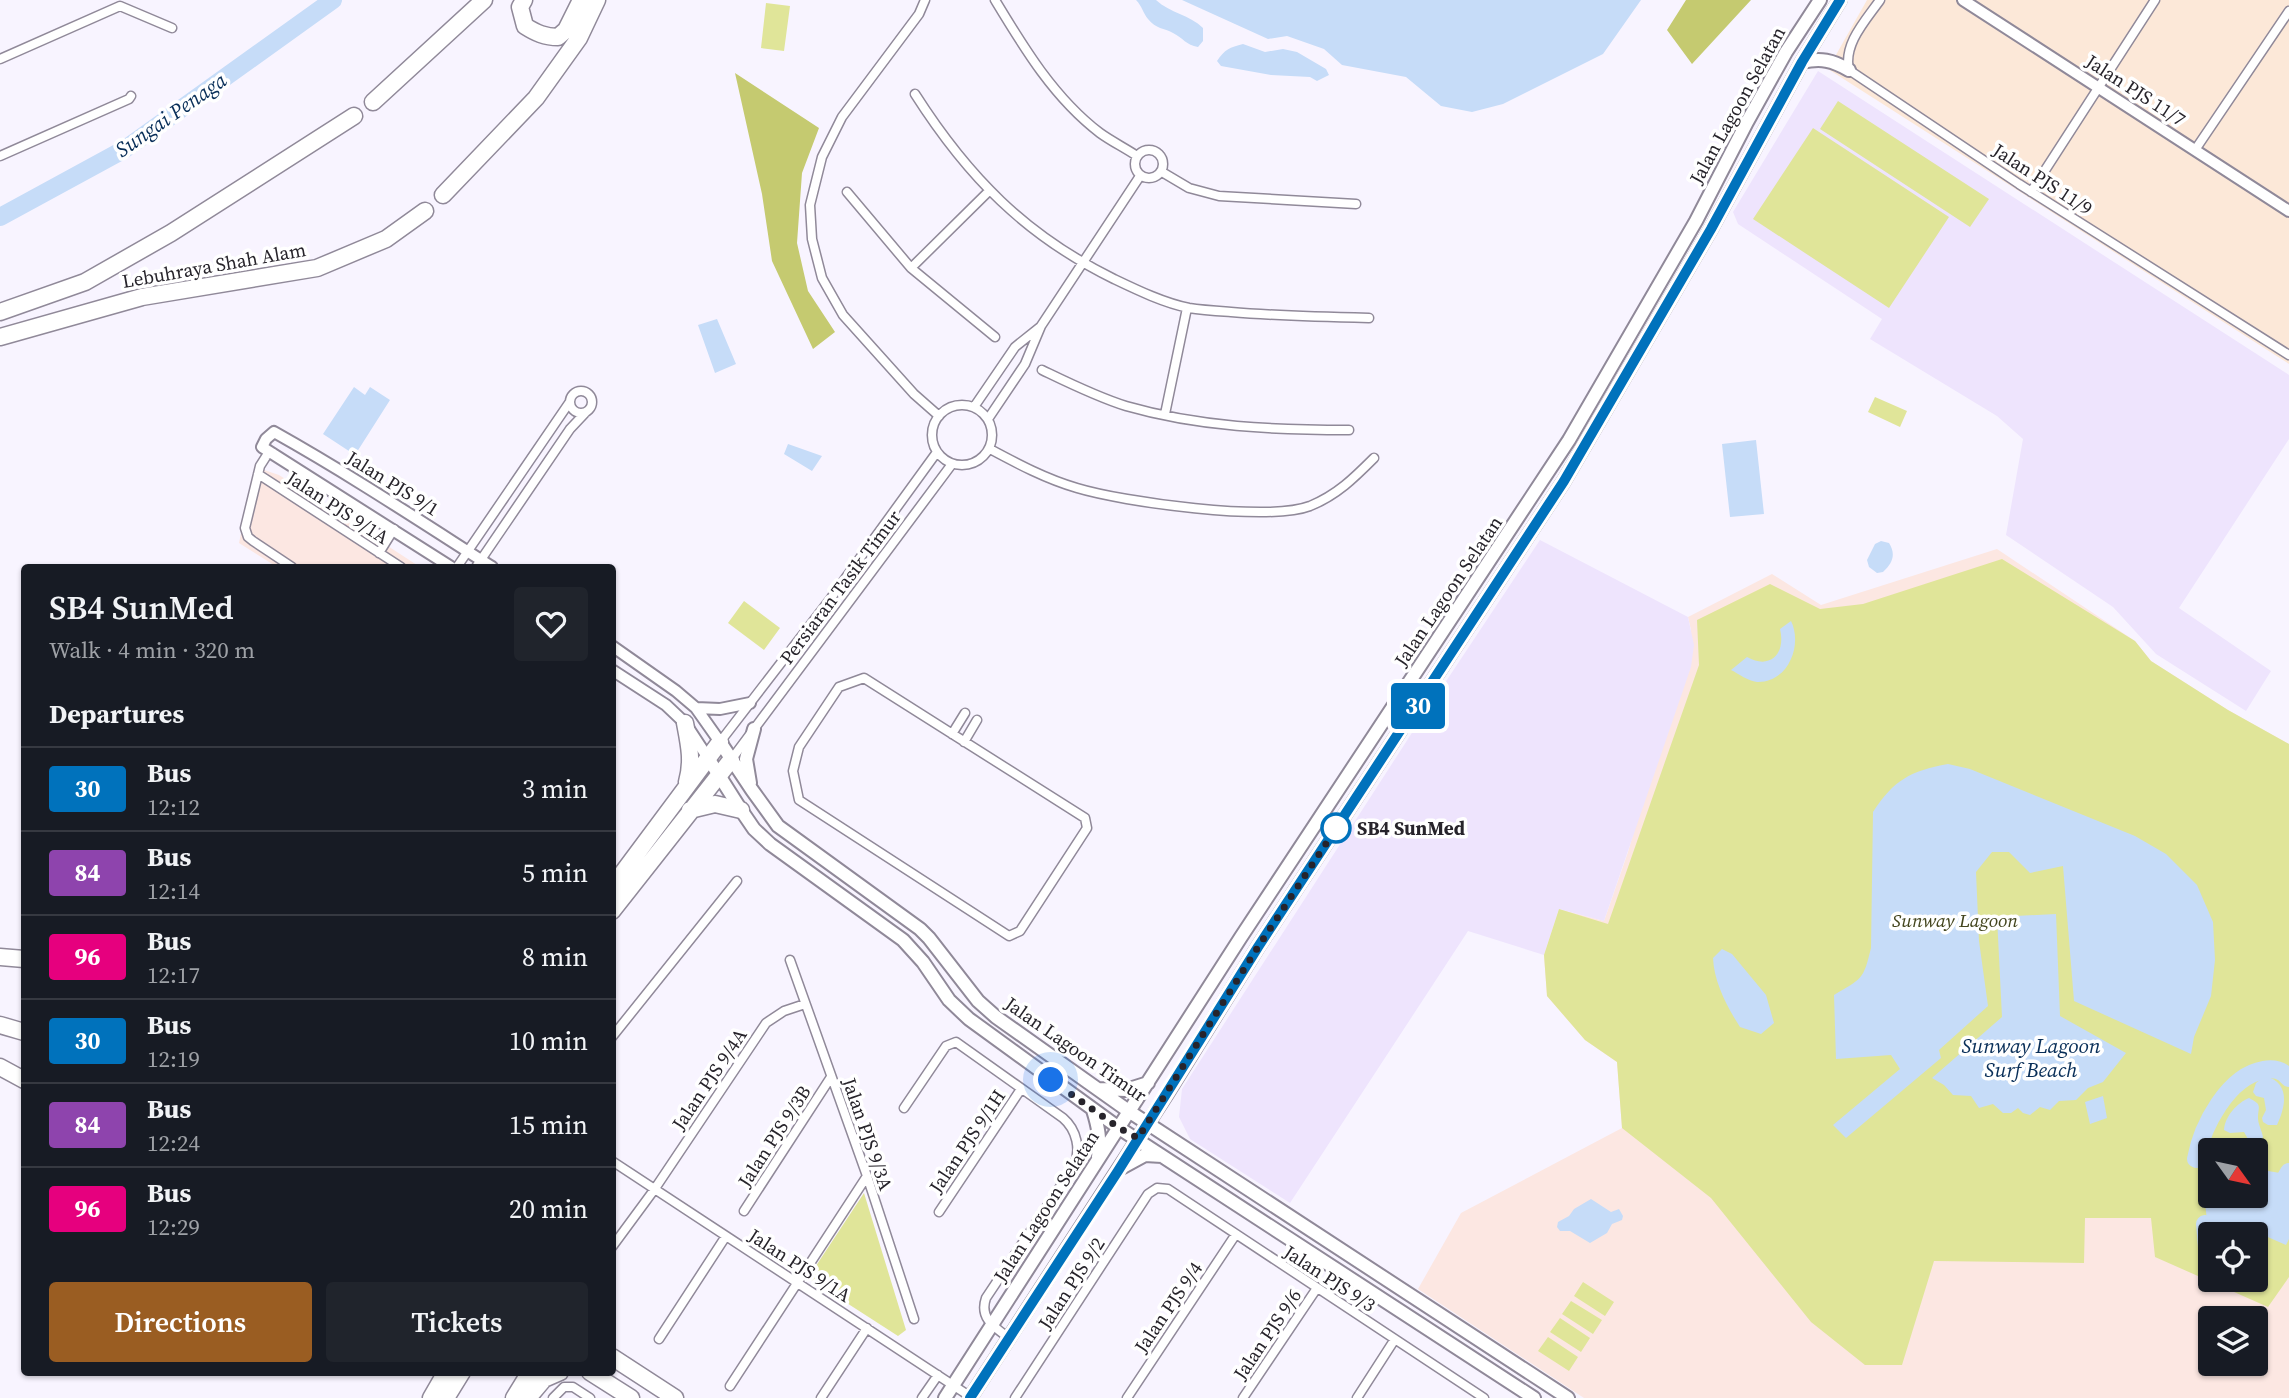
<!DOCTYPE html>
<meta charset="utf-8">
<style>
:root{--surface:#171b24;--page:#20242c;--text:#f1f3f6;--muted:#9ea1a6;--line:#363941;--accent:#9a5d22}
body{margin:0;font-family:"Source Serif 4",serif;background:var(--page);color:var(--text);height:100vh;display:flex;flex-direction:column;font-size:26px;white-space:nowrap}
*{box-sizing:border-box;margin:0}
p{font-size:23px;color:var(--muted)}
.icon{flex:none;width:38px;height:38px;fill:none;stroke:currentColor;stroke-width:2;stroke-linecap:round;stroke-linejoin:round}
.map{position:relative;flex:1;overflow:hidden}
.sheet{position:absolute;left:21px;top:564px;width:595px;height:812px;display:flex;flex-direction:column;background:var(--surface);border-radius:7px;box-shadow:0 2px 5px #0004}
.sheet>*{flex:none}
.badge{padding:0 14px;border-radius:5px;font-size:24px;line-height:46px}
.needle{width:46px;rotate:123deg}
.buttons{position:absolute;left:2198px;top:1138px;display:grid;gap:14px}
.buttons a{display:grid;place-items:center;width:70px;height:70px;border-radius:7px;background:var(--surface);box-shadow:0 2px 5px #0004;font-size:35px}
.you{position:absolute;width:35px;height:35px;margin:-18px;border:5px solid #fff;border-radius:50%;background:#1a73e8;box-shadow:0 0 0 10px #1a73e833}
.map>.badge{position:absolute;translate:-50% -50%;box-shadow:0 0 0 4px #fff}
h2{padding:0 28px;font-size:26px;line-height:63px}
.round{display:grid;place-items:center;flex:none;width:74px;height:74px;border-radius:7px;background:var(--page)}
.head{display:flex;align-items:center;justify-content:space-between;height:119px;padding:0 28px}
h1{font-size:33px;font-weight:600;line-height:52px}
.button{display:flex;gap:14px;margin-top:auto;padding:14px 28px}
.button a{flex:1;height:80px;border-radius:7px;background:var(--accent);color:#fff;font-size:28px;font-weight:600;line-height:80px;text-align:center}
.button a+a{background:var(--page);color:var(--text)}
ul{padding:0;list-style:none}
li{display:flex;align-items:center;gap:21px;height:84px;padding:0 28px;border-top:2px solid var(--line)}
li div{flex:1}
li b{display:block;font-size:26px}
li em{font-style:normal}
li .badge{min-width:77px;font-weight:700;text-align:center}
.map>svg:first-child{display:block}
.commercial{fill:#fce7e2;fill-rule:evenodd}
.industrial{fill:#fce8d8}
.built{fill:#eee4fd}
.green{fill:#e0e599;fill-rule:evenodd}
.forest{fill:#c5ca70}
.water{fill:#c6dcf8}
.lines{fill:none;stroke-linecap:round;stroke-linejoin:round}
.river{stroke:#c6dcf8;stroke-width:18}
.minor-casing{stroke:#908999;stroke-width:11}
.tertiary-casing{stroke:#908999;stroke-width:14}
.secondary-casing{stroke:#908999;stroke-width:16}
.motorway-casing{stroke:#908999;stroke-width:19}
.minor{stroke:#fff;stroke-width:8}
.tertiary{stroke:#fff;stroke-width:10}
.secondary{stroke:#fff;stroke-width:12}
.motorway{stroke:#fff;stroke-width:16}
.line-casing{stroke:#fff;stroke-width:16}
.line{stroke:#0072bc;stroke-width:10}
.walk{stroke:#27242b;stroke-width:7;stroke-dasharray:0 12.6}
.stop-dot{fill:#fff;stroke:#0072bc;stroke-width:3.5}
.labels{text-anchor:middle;stroke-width:7;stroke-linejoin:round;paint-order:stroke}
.street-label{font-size:19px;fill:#27242b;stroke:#fff}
.stop-label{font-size:19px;font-weight:bold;fill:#27242b;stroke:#fff;text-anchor:start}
.park-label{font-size:19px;font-style:italic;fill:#43451e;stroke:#fff}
.water-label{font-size:21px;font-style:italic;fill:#082e58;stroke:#fff}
</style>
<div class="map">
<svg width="2289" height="1398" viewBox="0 0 2289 1398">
<rect width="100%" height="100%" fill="#f8f4ff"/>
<path class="commercial" d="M255,467L279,475L420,567H277L239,543Z
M1997,549L2135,641L2151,661L2228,710L2289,744V1398H1584L1418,1289L1461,1213L1622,1128L1617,1062L1585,1040L1547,996L1544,955L1559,909L1604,921L1628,852L1691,630L1688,617L1772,574L1821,605ZM2210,1150H2256V1195H2210ZM2210,1234H2256V1279H2210ZM2210,1318H2256V1363H2210Z"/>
<path class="industrial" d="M1867,0H2289V364L1828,69Z"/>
<path class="built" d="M1818,71L2289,375V439L2179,608L2271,671L2246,711L2156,654L2113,607L2006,535L2023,439L1997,416L1870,339L1882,319L1738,224L1733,212Z
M1540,540L1688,617L1694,645L1691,667L1604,921L1559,909L1544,955L1468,931L1290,1203L1190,1139L1179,1117L1182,1089L1417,725Z"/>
<path class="green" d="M766,3L790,6L784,51L761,48Z
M1838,101L1989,199L1970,227L1820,129Z
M1813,128L1949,217L1889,308L1753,219Z
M1875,397L1907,411L1900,427L1868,412Z
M2002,559L2135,641L2151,661L2228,710L2289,744V1277L2268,1307L2155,1257L2151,1218H2085L2084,1263L1934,1261L1902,1365H1865L1811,1322L1711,1198L1622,1128L1617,1062L1585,1040L1547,996L1544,955L1559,909L1608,924L1699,665L1697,620L1770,584L1820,609L1863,604ZM2210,1150H2256V1195H2210ZM2210,1234H2256V1279H2210Z
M744,601L780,628L764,650L728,623Z
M864,1193L906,1330L898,1336L808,1278Z
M1583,1282L1614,1302L1605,1316L1574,1296Z
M1571,1301L1602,1320L1593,1334L1562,1314Z
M1560,1318L1590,1338L1581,1352L1550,1332Z
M1548,1337L1578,1357L1569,1371L1538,1351Z"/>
<path class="forest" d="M1686,0H1751L1692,64L1667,30Z
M735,73L819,128L802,173L797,243L808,291L835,332L813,349L772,261L762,194Z"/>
<path class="water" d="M1136,0H1156C1170,13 1190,15 1203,28V41L1198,47C1186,45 1183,38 1173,33C1164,28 1156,29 1148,19C1143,13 1142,6 1136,0Z
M1182,0H1641L1603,54L1503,104L1472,112L1441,106L1406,77L1342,65L1324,49L1287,36L1268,39Z
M1243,44L1265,52L1283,49L1297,52L1326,69L1329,75L1317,81L1310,77L1271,75L1221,66L1217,61C1224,50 1230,47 1243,44Z
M717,319L736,364L715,373L698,325Z
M354,387L365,395L370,387L390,400L355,455L323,434Z
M1756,440L1764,514L1730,517L1722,444Z
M788,444L822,456L812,471L784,454Z
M1881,541L1889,543C1896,554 1893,563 1883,572L1877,573L1869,567L1867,560L1875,544Z
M1791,621C1803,645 1788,683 1757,682C1748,681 1739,674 1731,670L1747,657C1770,670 1786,654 1780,629Z
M1948,764L1970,769L2135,836L2166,854L2197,885L2213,922L2215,960L2211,996L2194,1037L2191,1054L2074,1001L2063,866L2030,873L2009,852H1992L1976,872L1979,941L1988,1006L1939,1050L1941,1058L1846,1138L1833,1125L1900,1069L1891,1055L1836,1059L1834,995C1862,978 1863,981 1871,948L1873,812C1894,780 1910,771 1948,764Z
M2056,914L2060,1016L2126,1053L2103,1082L2088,1088L2076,1100L2059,1101L2050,1110L2040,1107L2030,1115L2023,1113L2018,1108L2011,1113H2003L1993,1104L1979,1108L1971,1096L1953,1095L1944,1085L1932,1078L2002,1017L1997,917Z
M1722,949L1732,954L1766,995L1774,1023L1761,1034L1740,1027C1727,1007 1714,982 1713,958Z
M2265,1076C2289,1082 2287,1104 2277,1125H2268L2263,1122L2262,1118L2266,1110L2264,1098L2256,1096L2253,1092L2256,1083Z
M2103,1096L2107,1118L2090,1124L2085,1102Z
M2249,1098C2263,1105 2258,1106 2258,1118C2258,1124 2262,1131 2263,1137L2261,1140L2254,1142L2248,1139L2244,1132L2230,1133L2224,1130C2225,1116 2237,1103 2249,1098Z
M2200,1162L2210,1163V1195H2256V1169L2280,1173L2243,1234H2210V1245Z
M2289,1172V1239L2286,1245L2254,1231Z
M1591,1199L1611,1212L1619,1209L1623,1216L1622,1220L1612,1224L1607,1233L1590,1243L1570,1231H1560L1557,1227L1558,1222L1569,1216L1574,1209Z"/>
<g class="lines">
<path class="river" d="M0,217L125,149L333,0
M2196,1159C2202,1126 2228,1076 2264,1070C2275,1068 2282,1070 2289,1078
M2205,1224L2207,1247L2210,1249
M2253,1234L2289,1172"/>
<defs>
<path id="minor" d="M925,0L919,14L842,117L822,157L810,205L812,239L822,278L843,315L914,394L939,416
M995,0C1024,48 1054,98 1100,133C1111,141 1125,148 1137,156
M1880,0C1866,20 1843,44 1849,70L2019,184L2289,355
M0,59L120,6L172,28
M915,94C968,177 1025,235 1114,279C1137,290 1164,303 1189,308C1202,310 1217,311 1231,312C1277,316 1323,317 1369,318
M1135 164a14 14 0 1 1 28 0a14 14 0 1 1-28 0Z
M2195,150L2289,11
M0,156L129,99L131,96
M1162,172L1189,188L1219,196L1356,204
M847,192L911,268L995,337
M2031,192L2155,0
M911,268L989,191
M1042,370C1069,383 1097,397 1126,406C1199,427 1274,430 1349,430
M570 402a11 11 0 1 1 22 0a11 11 0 1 1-22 0Z
M932 435a30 30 0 1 1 60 0a30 30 0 1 1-60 0Z
M974,407L1015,347L1040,327
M1165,414L1187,308
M988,419L1025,364L1041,326L1140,176
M990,449C1018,464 1046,479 1077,488C1123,502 1268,522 1310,506C1337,495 1354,478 1374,458
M273,453L267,455L260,466L245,528L248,537L253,541L292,567
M258,474L401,567
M379,553L394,529
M457,567L569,403
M476,567L570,429L586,412
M864,678L1085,818L1087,828L1020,931L1009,936L799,800L793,771L799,747L839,687Z
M952,734L965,713
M720,742L831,598L937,452
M964,742L977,720
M731,760L952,464
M790,960L867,1176L914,1319
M612,1037L737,881
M904,1108L946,1046L956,1042L1063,1118C1077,1130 1081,1150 1074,1166L986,1298C979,1318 994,1327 1009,1338
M612,1161L971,1397
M744,1211L831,1077
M939,1212L1021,1089
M612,1247L654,1190L766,1023L784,1011L805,1004
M659,1339L726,1236
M730,1386L867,1176
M553,1398L564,1387H573L590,1398
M821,1398L867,1328
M922,1398L938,1375
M1015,1398L1148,1194L1157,1188L1168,1189L1484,1398
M1127,1398L1236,1234
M1243,1398L1317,1288
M1357,1398L1395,1339"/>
<path id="tertiary" d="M1963,0L2289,211
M451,567L262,447L266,439L274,432C349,474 420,521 492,567
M612,646L676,691L696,708L720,742
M612,670L666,705L685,723L708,758
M696,708L720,709L750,703"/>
<path id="secondary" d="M1802,62C1821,58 1832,60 1849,70
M720,742L752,790L778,826L920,929L929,938L978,1001L996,1017L1130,1112L1568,1398
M708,758L741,810L754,829L770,844L903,940L923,962L949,1000L969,1019L1119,1128L1534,1398
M750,783L746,759L754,729
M1099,1089L1126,1090L1148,1083
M1093,1110C1098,1126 1101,1140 1098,1157
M1123,1167L1145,1155L1162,1156
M945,1398L1241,937L1569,440L1696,221L1747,122L1786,52L1820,0
M970,1398L1167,1094L1258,947L1564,481L1711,229L1802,62L1840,0"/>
<path id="motorway" d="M524,0L520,7L525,26C536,33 545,37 558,37L566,30L581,0
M373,102L484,0
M443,195L536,98L579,38L597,0
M0,312L85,282L171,233L354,116
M0,337L142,297L317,268L386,239L425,211
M685,723C689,744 693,761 687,782
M690,810L715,804L741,810
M612,887L720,742
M612,911L731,760
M0,957L24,959
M0,1025L24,1032
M0,1067L24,1080
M612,1357L675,1398
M590,1372L631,1398
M431,1398L446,1372
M446,1398L462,1372
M514,1398L530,1372
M528,1398L544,1379L560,1372"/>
</defs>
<use href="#minor" class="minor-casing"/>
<use href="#tertiary" class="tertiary-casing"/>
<use href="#secondary" class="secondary-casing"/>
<use href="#motorway" class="motorway-casing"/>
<use href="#minor" class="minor"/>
<use href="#tertiary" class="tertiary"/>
<use href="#secondary" class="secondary"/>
<use href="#motorway" class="motorway"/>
</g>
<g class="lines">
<defs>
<path id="line" d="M970,1398L1118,1171L1258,947L1564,481L1711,229L1802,62L1840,0"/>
</defs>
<use href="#line" class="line-casing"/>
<use href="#line" class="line"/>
<path class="walk" d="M1051,1080L1119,1128L1138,1138L1258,947L1339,824L1336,828"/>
</g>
<circle class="stop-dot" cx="1336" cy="828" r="14"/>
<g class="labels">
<g class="street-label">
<text transform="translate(2136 90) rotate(33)" y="7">Jalan PJS 11/7</text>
<text transform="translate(1737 105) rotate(-61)" y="7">Jalan Lagoon Selatan</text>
<text transform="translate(2043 179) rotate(33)" y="7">Jalan PJS 11/9</text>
<text transform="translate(214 265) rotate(-10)" y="7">Lebuhraya Shah Alam</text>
<text transform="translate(393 483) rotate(32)" y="7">Jalan PJS 9/1</text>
<text transform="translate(338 507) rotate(33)" y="7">Jalan PJS 9/1A</text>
<text transform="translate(840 587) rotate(-53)" y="7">Persiaran Tasik Timur</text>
<text transform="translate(1448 591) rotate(-56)" y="7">Jalan Lagoon Selatan</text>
<text transform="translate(1076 1049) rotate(35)" y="7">Jalan Lagoon Timur</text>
<text transform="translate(709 1079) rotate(-56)" y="7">Jalan PJS 9/4A</text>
<text transform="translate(868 1134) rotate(71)" y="7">Jalan PJS 9/3A</text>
<text transform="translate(774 1136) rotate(-57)" y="7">Jalan PJS 9/3B</text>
<text transform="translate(967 1141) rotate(-56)" y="7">Jalan PJS 9/1H</text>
<text transform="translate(1046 1206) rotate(-57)" y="7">Jalan Lagoon Selatan</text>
<text transform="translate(800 1265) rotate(33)" y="7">Jalan PJS 9/1A</text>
<text transform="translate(1330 1278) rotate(33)" y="7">Jalan PJS 9/3</text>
<text transform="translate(1071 1283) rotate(-57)" y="7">Jalan PJS 9/2</text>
<text transform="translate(1168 1307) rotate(-56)" y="7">Jalan PJS 9/4</text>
<text transform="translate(1267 1334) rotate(-56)" y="7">Jalan PJS 9/6</text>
</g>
<g class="stop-label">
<text x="1357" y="835">SB4 SunMed</text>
</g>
<g class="park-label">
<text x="1955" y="927">Sunway Lagoon</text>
</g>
<g class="water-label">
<text transform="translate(171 115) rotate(-35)" y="7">Sungai Penaga</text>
<text x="2031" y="1053">Sunway Lagoon<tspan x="2031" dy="24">Surf Beach</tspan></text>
</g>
</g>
</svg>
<div class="buttons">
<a><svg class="needle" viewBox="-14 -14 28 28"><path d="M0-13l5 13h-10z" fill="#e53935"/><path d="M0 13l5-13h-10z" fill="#9ea1a6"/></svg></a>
<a><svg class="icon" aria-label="locate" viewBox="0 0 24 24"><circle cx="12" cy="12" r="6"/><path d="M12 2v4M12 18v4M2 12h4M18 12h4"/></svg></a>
<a><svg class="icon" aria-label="layers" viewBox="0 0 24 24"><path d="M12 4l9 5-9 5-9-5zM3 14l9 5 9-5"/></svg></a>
</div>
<div class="you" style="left:1051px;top:1080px"></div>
<b class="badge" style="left:1418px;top:706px;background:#0072bc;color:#fff">30</b>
<section class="sheet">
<div class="head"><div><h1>SB4 SunMed</h1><p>Walk · 4 min · 320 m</p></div><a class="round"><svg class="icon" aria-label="heart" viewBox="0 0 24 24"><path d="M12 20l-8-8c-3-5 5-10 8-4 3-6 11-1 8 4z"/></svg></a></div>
<h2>Departures</h2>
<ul>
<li><span class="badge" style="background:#0072bc;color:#fff">30</span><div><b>Bus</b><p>12:12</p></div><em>3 min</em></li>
<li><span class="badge" style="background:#8e44ad;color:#fff">84</span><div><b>Bus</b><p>12:14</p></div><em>5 min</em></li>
<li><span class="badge" style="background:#e6007e;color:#fff">96</span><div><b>Bus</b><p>12:17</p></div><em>8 min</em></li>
<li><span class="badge" style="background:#0072bc;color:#fff">30</span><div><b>Bus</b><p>12:19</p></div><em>10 min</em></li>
<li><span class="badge" style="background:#8e44ad;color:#fff">84</span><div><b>Bus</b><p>12:24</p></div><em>15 min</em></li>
<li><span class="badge" style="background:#e6007e;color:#fff">96</span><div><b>Bus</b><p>12:29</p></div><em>20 min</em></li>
</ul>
<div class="button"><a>Directions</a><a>Tickets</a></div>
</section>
</div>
